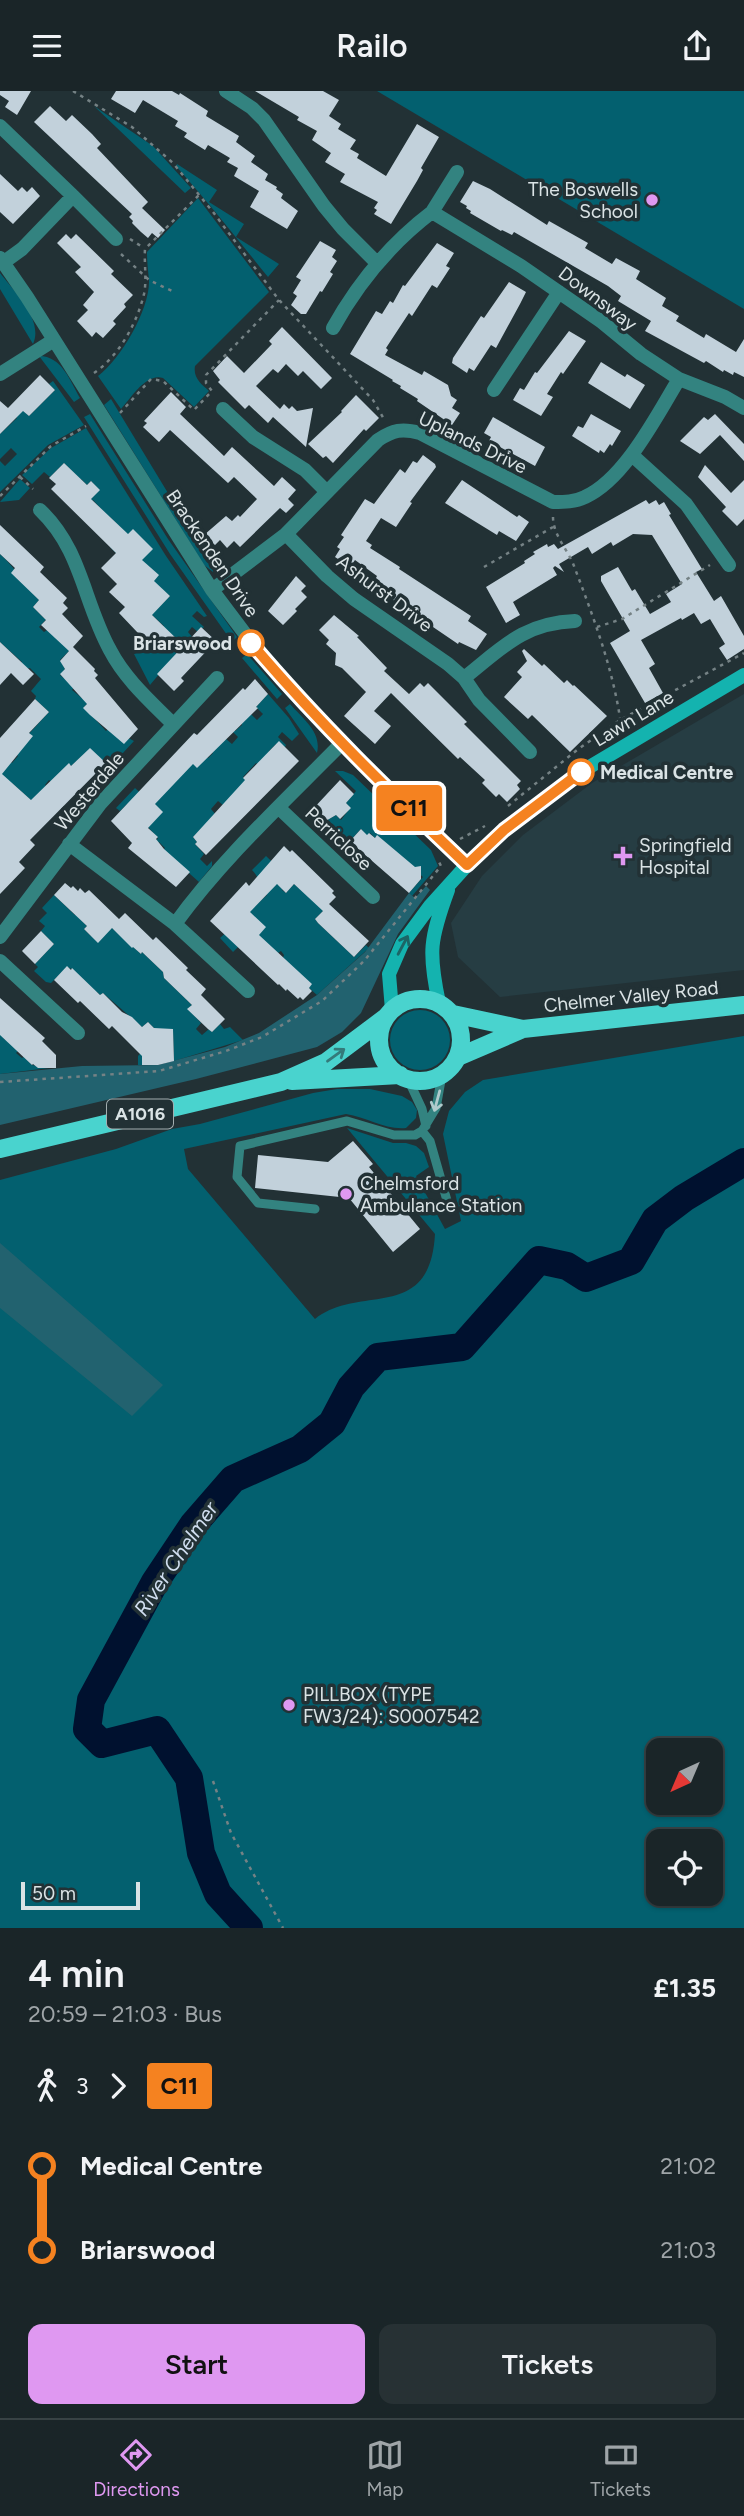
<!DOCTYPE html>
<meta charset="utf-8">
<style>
:root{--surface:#1a2528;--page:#273134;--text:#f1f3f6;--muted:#9fa5a8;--line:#384245;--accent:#df98f1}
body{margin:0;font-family:Figtree,sans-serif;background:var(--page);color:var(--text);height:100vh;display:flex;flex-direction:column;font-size:26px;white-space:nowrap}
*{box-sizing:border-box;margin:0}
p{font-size:23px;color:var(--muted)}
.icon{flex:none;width:38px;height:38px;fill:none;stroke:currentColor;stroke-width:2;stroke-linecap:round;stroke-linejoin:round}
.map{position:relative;height:1837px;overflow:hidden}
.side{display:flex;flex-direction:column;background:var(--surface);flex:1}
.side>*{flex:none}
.badge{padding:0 14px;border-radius:5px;font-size:24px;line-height:46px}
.needle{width:46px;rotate:224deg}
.fabs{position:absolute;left:646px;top:1647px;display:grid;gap:14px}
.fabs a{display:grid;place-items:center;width:77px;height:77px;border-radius:14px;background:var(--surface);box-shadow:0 2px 5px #0004,0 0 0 2px var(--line);font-size:35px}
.scale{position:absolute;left:21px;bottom:18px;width:119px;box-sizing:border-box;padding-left:7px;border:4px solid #dae3e5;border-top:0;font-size:19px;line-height:24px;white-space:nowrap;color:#dae3e5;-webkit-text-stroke:5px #223135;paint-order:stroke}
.map>.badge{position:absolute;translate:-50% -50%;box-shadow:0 0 0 4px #fff}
.legs{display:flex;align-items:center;gap:10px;height:77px;padding:0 28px;font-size:23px}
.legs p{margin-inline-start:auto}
.overview{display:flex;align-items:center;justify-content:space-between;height:119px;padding:0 28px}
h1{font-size:38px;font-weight:600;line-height:52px}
.cta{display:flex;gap:14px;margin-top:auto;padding:14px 28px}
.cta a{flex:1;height:80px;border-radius:14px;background:var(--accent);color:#111;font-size:28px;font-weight:600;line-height:80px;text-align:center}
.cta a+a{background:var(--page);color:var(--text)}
ul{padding:0 28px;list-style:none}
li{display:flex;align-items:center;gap:24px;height:84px;font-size:26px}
li i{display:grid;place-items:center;width:10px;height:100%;margin:0 9px;background:currentColor}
li i::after{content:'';width:18px;height:18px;margin:-9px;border:5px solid;border-radius:50%;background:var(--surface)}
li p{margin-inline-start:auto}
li:first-child i{background:linear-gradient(#0000 50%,currentColor 0)}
li:last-child i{background:linear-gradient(currentColor 50%,#0000 0)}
header{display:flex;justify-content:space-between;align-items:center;height:91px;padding:0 28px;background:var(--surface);font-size:32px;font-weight:600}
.menu{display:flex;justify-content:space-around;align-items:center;height:98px;border-top:2px solid var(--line);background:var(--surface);font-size:19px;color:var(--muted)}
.menu a{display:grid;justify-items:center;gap:4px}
.menu .on{color:var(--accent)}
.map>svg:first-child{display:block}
.built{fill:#263d43}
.green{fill:#03606f;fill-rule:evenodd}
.forest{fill:#22626f}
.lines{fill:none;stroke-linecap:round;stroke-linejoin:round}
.river{stroke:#00112f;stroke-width:28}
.building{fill:#c2d1db}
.path{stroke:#758285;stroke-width:2.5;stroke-dasharray:3.5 5;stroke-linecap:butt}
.lane{stroke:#338380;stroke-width:9}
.street{stroke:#338380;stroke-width:14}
.secondary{stroke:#14b3af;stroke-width:14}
.primary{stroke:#49d3ce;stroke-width:18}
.oneway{stroke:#1c6566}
.oneway2{stroke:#347a7a}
.oneway3{stroke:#b0cbcc}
.line-1-casing{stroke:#fff;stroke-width:16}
.line-1{stroke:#f58220;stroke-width:10}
.poi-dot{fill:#df98f1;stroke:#223135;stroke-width:2.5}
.stop-1-dot{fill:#fff;stroke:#f58220;stroke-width:3.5}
.labels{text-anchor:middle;stroke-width:7;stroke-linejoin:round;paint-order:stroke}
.shield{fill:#223135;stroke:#a3aeb0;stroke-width:2}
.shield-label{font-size:18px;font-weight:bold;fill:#dae3e5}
.poi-label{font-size:19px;fill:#dae3e5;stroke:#223135;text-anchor:start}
.street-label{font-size:19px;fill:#dae3e5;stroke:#223135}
.stop-label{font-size:19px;font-weight:bold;fill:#dae3e5;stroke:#223135;text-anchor:end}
.water-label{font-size:21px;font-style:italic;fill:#d0deef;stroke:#223135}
</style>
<header><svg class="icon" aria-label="menu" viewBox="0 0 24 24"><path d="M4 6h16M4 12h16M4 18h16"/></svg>Railo<svg class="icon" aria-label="share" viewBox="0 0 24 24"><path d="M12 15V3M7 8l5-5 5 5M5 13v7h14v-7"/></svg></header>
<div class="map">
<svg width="744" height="1837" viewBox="0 0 744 1837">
<rect width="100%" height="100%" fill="#223135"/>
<path class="built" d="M744,603V879L500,906L458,866L451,832L482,785L523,744L592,692Z"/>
<path class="green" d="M377,0H744V218Z
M94,15L153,55L191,97L185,102Z
M177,73L217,99L209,111L244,133L236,146L279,173L268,186C238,149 208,111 176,75Z
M198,107L269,201L195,275C193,287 201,293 209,300L194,316L163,287C146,282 132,306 121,318L98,285C121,268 150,218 149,189C148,179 147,171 147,161Z
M0,182C14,200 44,229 33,253L0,198Z
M39,265C62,265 70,290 80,307L74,311Z
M53,290L84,334L48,354L0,401V370L5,375L17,363L11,357L0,368V343L17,327L9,319L15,312L29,325L55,299L49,293Z
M111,308L174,412L229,479L227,483L213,481L204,474L104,314Z
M90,323L168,448L237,546L232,551L170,463L84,326Z
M86,337L166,465L207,525L204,526L197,520L192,525L204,536L198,541L192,536L188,541L193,547L181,559L193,571L192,572L181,562L178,565L176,563L150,594L134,563L146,558L148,552L164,535L151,523L142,531L139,528L152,515L157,518L170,505L165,501L153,513L148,509L143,513L135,506L128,513L126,511L144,491L131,481L122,488L119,485L131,472L119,460L116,462L110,456L118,448L115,444L121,437L110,426L96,440L95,439L108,425L93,409L80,422L79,421L99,399L91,390L87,394L81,388L67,402L79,387L64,372L50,386L44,381L32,393L22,384L51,357Z
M20,388L30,397L19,409L0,411Z
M0,463C16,477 24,494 39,509L33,516L44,527L52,522L39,536L44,541L47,539L70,559L60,569L65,578L60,584L66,589L78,591L72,599L88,612L84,616L106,640L109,637L134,650L110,676L90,658L71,675L69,673L54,693L49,689L45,694L50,699L32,710L12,692L8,696L0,681L7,667L12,672L18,665L13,660L49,621L35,608L36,605L31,600L41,588L30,577L12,582L22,571L0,551Z
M247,563L282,603L277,608L242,567Z
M268,603L289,627L299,643L292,650L282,641L278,646L286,654L285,656L276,653L269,660L274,664L264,679L256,672L243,686L250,693L223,714L218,710L211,718L216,724L193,746L197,751L195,753L204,763L200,768L207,775L212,770V775L199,791L163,759L165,757L159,751L142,768L158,747L127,713L120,720L116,717L135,697L148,709L202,662L208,667L213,662L208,656L226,648L232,653L238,646L218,626L235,640L242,634L236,609L257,629L263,623L256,616Z
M290,613C303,628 322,641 317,662L285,617Z
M335,680H343L353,684L431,759L438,775L412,805L409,802L423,786L378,745L375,747L370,742L356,756L354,755L365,743L361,738L345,755L318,729L320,727L324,731L336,724L341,729L350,717L346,712L356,700Z
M266,765L291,789L282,799L286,802L294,793L324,819L315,828L318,832L354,866L366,854L369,857L317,904L309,897L311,893L283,867L284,864L281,860L278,862L246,848L233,861L220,847L267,804C260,796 260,787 252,779Z
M54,804L75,824L86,812L89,816L79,827L87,835L84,838L91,845L113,823L119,829L112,837L141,863L142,861L163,881L164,887L192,914L188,918L201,932L196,938L202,944L209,938L212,941L220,933L224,938L230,936L243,949L174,970L173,939L166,938L165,956L161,961L143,962L142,974H138V965L147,955L150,957L156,951L149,943L154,937L148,931L142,936L103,902L100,904L97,901L86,912L82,908L92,897L72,878L67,876L51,892L46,891L34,880L38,876L35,873L54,853L41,840L45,835L39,830L47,822L42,817Z
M390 949a30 30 0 1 1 60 0a30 30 0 1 1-60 0Z
M0,937L4,948L21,957L16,962L22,967L24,966L32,974L49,977L0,983Z
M744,945V1837H0V1089L116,1058L172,1038L200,1033L313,1002L337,998H370L402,1005L412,1011L417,1019L416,1027L406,1037C385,1039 367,1026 346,1023L184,1058L188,1078L315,1228C360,1192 430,1233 435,1143L347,1037L393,1052H406L416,1055L424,1062L429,1076L416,1085L445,1138L461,1130L443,1043L449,1020L465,1001L483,989ZM658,1659H710V1712H658ZM658,1750H710V1802H658Z"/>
<path class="forest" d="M426,795L430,799L398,843L361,922L342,941L317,956L196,988L0,1034V983L82,975L158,974L225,956L259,942L317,904L365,861L409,802L415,807Z
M0,1152L163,1294L132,1325L0,1217Z"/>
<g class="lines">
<path class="river" d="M249,1837L218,1803L201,1762L189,1687L157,1639L102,1653L87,1638L91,1609L155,1491L193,1434L233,1388L300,1358L332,1332L351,1296L378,1266L462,1256L539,1169L567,1175L586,1187L631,1170L655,1129L684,1107L744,1071"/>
</g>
<path class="building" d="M0,0H31L17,24L5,16L9,10L0,4Z
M116,0H172L179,4L180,2L208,20L206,25L239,45L236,51L255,65L251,71L268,83L265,89L277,96L276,98L283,103L281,107L298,120L287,138L250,116L259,100L234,85L238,77L227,71L230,67L208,54L205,59L184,46L187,42L175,35L178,30L143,9L135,22L111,8Z
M255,0H323L339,9L329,25L341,33L338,38L356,49L350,58L359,63L357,67L386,85L417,33L439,46L421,77L423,79L417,90L391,133L374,123L377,119L374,117L378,111L340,91L345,83L325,71L331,62L312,49L317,40L297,29L299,26Z
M50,15L66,30L72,24L92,43L101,53L97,57L148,111L142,117L165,139L158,147L152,142L148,147L141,141L132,132L133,130L129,126L132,123L34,31Z
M0,83L18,100L22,96L27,101L32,96L40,105L13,133L0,121Z
M473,90L490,98L547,134L549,130L588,152L585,157L612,173L616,167L640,180L636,188L666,207L662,215L679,225L676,230L704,247L706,243L736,261L744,248V286L734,281L733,284L724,279L723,281L706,270L704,272L645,240L651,230L618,210L621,205L608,195L514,141L512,144L502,139L501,140L470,122L471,120L466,117L467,115L460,111Z
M66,143L71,148L76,143L114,180L111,183L133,204L124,213L126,216L113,230L116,233L103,247L96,241L92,246L77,230L88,219L83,214L94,201L75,181L81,176L57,152Z
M320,150L336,159L332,166L337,170L330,181L333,183L322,201L320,200L306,223H301L291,214L297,205L293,202L301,189L296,186Z
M437,152L454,162L446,175L450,177L437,197L432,194L412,225L409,222L386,257L388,259L385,264L422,284L424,280L448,294L451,305L457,309L452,317L460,322L452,334L417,310L418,308L400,297L401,295L392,290L393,289L350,263L376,220L382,223L390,210L393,212L403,194L405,195Z
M509,191L526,201L520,213L496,257L491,254L474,280L469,277L467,282L452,272L453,267L481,225L484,227Z
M282,236L332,287L321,298L303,280L298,285L286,273L278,282L273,278L256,295L280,318L284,313L289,318L292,315L297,320L313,317L306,356L273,326L268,332L249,314L245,318L218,291L220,289L213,280L227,265L244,282L272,253L269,250Z
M569,240L586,250L563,283L561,281L547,303L553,306L541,325L513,309L520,297L524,299L535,281L537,282Z
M601,271L625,286L627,283L645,294L630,318L588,292Z
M40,284L55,299L29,325L23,320L0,343V310L8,317Z
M171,301L186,316L180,323L224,365L232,356L274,395L282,386L296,399L288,408L294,414L286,422L280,417L240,456L234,450L227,457L220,449L215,454L204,444L226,425L232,430L238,424L240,426L257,408L234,386L228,392L170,339L159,351L143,336L147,332L144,330Z
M356,304L379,327L366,340L364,338L333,372L326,365L323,367L308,353L342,321L341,320Z
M591,323L621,340L612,355L610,353L604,362L600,359L599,362L572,345L578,335L583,337Z
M715,323L744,353V370L720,344L700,363L680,350L704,326L708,329Z
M493,326L545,356L535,375L489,350L491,346L484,342Z
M423,364L435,373L436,376L410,411L412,412L396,436L381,427L366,450L372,454L370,457L400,476L399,478L471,525L468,530L487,543L476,559L459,551L458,553L383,502L376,496L380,490L376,487L377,485L355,469L350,476L335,466L340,458L337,456L344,446L341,444L365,408L374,413L400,378L405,382L413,370L417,372Z
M64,372L87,394L91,390L100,399L91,408L110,426L128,443L133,438L153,458L142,469L159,484L154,490L170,505L152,524L180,551L156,561L119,522L125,516L109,501L117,493L101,477L116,462L51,398L56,393L49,387Z
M705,374L731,402L744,389V428L737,435L722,420L726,416L698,386Z
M462,389L517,426L519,424L529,431L516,450L499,440L497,444L445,412Z
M646,409L649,413L656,409L659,414L664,411L671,423L669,424L702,478L696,481L714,510L721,505L744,545V558L727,569L719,557L725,553L710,528L701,533L694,522L682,529L681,527L641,549L655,573L649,577L663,602L645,612L610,552L630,540L601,490V485L618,476L632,500L635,498L650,523L671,511L666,503L682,493L652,444L633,443L613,455L611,451L592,463L588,456L559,473L564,481L555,475L553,477L557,484L513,511L520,524L506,532L486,496L525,472L524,470L535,463L533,461L547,453L548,456L554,453L558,458Z
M0,434L44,476L40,481L67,507L63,512L68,517L62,523L83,545L73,556L95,578L94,580L98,584L95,587L138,638L124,653L90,624L83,617L87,613L60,583L65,578L60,570L69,560L41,534L46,529L33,516L39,509L11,482L15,477L0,463Z
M296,485L306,495L301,500L307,506L295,518L297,520L283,534L268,520Z
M334,524L359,545L357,546L387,577L384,580L409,603L420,592L424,596L428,592L467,631L464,633L521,690L517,694L520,698L507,711L499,703L496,706L482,692L485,689L460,666L458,668L391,602L374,620L391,635L375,653L344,625L366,601L342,577L335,574L336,562L326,553L329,549L319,539Z
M201,536L216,550L181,587L184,590L174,600L157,583Z
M0,551L34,583L23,594L11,582L0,594Z
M524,558L542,575L544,573L564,592L567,589L573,595L574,594L607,625L570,661L532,624L528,628L504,606L522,586L517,581L527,570L522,560Z
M255,588L268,603L256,616L258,617L197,677L193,673L155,713L163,721L148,737L158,746L156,748L164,758L190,781L176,796L128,757L132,752L111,730L194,642L197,644L243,597L245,599Z
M35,608L49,621L29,642L33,645L2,683L31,709L69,672L71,675L90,657L106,672L30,749L35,754L19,771L25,777L0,803V647Z
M279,650L299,670L206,764L195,753L197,751L193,746L245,689L243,687Z
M340,689L354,703L346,712L351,717L340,728L336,724L324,731L312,719Z
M361,738L367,744L369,742L375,747L377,744L415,776L421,775V788L409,802L356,756L351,749Z
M284,755L290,761L292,759L334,800L332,802L336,806L329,813L369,850L354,866L318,832L315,828L323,820L294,793L286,802L277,793L250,821L266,836L259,844L312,893L309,897L312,900L303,909L300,906L298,908L287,898L286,900L279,893L278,894L210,830L246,791L249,795Z
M65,792L71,797L73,795L78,800L80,797L85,802L89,799L119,828L125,822L153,849L156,846L188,877L186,879L206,898L201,904L225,928L212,941L208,938L187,918L192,914L164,887L163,881L142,861L141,863L133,856L132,857L112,837L98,852L84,838L87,835L54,804Z
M41,840L54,853L35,873L22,860Z
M67,875L71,879L72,877L100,904L103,902L122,921L132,926L142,936L148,931L154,937L173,938L174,970L158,974H142V965L112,935L109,938L80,910L78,912L54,889Z
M0,907L45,947L42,950L56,964V977H38L33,973L32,974L0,944Z
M353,1050L373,1073L369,1076L420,1138L393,1161L349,1107L255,1097L258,1064L328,1071Z"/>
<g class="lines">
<path class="path" d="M73,0L132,36L173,72L213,121L279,209L373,309L385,330
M130,148L144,157
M121,163L149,189L172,200
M94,282C119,265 137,232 144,203C147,189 144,172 145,158L199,104
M120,322L151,288L163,290L194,319L212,300L206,292V284L279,209
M20,386L33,398
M0,405L51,355L86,335
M553,426C553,444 568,459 574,475C593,525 612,575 620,627
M484,476L553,436
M597,536L622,528L710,474
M601,651L617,632
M508,715L577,659L620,629L744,562
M460,748L485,735
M0,991L159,980L226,960L262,946L322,910L364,870L441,775L438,769
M213,1690L231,1742L283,1837"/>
<path class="lane" d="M408,988L422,1018L426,1035
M422,1040L430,1050L448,1113
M315,1118L258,1112L237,1086L240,1055L347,1030L394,1044H415L422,1040L436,1017L442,984"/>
<path class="street" d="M226,0L252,17L264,29L324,115L343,138L377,172
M0,35L73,105L116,148
M432,121L457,81
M0,167L27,206L212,499L252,552L293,601L342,652L467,774
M4,171L22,158L73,105
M333,237C358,192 390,153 432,121L521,175L602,231L641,263L679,288L725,306L744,317
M0,283L54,249
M494,299L559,201
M223,318L253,346L305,379L327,401
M632,364L686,413L729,474
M40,419C82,459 83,510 110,559C125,588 150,610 173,633
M286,443L327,485L354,508L448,573L464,587L479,609L530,661
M212,499L286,443L378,349C393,339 402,337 420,342L553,411C564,411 575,411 585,406C625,388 657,324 679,288
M464,587C502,557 523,532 575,530
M279,717L373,806
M69,753L175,833L248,900
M175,833C223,767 285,710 342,652
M0,846L100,713L217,587
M0,870L78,942"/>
<path class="secondary" d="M439,912C428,861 430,848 448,799
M392,919L389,883L402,853L430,815L467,774L504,739L581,681L744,584"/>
<path class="primary" d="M379 949a41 41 0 1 1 82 0a41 41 0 1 1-82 0Z
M453,923L523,938
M458,966L523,938L744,914
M292,990L400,984
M0,1058L281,991L326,971L386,926"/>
</g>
<defs><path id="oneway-shaft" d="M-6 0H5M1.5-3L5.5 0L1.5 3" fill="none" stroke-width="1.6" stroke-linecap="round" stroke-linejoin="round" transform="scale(1.75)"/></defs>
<use class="oneway" href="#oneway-shaft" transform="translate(403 854) rotate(-62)"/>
<use class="oneway2" href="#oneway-shaft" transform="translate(336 964) rotate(-36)"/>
<use class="oneway3" href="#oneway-shaft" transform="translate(437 1010) rotate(105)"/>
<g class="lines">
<defs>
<path id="line-1" d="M251,552C318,631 392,703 467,774L504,739L581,681"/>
</defs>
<use href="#line-1" class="line-1-casing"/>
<use href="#line-1" class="line-1"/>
</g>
<g class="poi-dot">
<circle cx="652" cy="109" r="7"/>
<path d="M619.5 754.5h7v7h7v7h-7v7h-7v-7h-7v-7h7z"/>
<circle cx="346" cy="1103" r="7"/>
<circle cx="289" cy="1614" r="7"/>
</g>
<g class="stop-1-dot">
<circle cx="251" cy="552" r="12"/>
<circle cx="581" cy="681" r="12"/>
</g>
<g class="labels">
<rect class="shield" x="107" y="1008.5" width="66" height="29" rx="5"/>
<g class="shield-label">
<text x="140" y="1029">A1016</text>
</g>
<g class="poi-label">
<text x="638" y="105" text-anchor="end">The Boswells<tspan x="638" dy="22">School</tspan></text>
<text x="639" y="761">Springfield<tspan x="639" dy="22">Hospital</tspan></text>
<text x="360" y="1099">Chelmsford<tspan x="360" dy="22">Ambulance Station</tspan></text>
<text x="303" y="1610">PILLBOX (TYPE<tspan x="303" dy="22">FW3/24): S0007542</tspan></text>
</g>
<g class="street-label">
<text transform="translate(598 207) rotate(37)" y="7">Downsway</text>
<text transform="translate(473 351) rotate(26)" y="7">Uplands Drive</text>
<text transform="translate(213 462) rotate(56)" y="7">Brackenden Drive</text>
<text transform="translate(385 502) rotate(37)" y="7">Ashurst Drive</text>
<text transform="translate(633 627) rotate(-31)" y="7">Lawn Lane</text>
<text transform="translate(89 700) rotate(-50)" y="7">Westerdale</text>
<text transform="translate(339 747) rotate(43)" y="7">Perriclose</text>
<text transform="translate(631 905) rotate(-6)" y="7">Chelmer Valley Road</text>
</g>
<g class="stop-label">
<text x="232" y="559">Briarswood</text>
<text x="600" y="688" text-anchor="start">Medical Centre</text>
</g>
<g class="water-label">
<text transform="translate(176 1468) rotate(-56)" y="7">River Chelmer</text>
</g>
</g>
</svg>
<div class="fabs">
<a><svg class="needle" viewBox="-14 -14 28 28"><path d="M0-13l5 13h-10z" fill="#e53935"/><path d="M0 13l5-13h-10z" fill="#9fa5a8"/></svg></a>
<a><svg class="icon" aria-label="locate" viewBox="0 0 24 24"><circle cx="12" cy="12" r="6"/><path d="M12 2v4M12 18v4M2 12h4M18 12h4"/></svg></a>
</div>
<div class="scale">50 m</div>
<b class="badge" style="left:409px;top:717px;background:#f58220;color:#111">C11</b>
</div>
<section class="side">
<div class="overview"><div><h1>4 min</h1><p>20:59 – 21:03 · Bus</p></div><b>£1.35</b></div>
<div class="legs"><svg class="icon" aria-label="walk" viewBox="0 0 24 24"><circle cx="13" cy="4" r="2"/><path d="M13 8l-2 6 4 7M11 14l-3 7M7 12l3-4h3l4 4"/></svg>3<svg class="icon" aria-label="forward" viewBox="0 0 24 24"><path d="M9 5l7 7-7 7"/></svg><b class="badge" style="background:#f58220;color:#111">C11</b></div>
<ul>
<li><i style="color:#f58220"></i><b>Medical Centre</b><p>21:02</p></li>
<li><i style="color:#f58220"></i><b>Briarswood</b><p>21:03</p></li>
</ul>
<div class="cta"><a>Start</a><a>Tickets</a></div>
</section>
<nav class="menu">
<a class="on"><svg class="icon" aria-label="directions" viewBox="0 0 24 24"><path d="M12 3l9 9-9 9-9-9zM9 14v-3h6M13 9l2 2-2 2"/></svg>Directions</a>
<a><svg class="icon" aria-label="map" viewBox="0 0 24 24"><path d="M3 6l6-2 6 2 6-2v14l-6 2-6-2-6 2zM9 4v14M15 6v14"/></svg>Map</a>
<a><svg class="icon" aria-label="tickets" viewBox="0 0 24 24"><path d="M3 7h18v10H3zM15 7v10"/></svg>Tickets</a>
</nav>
